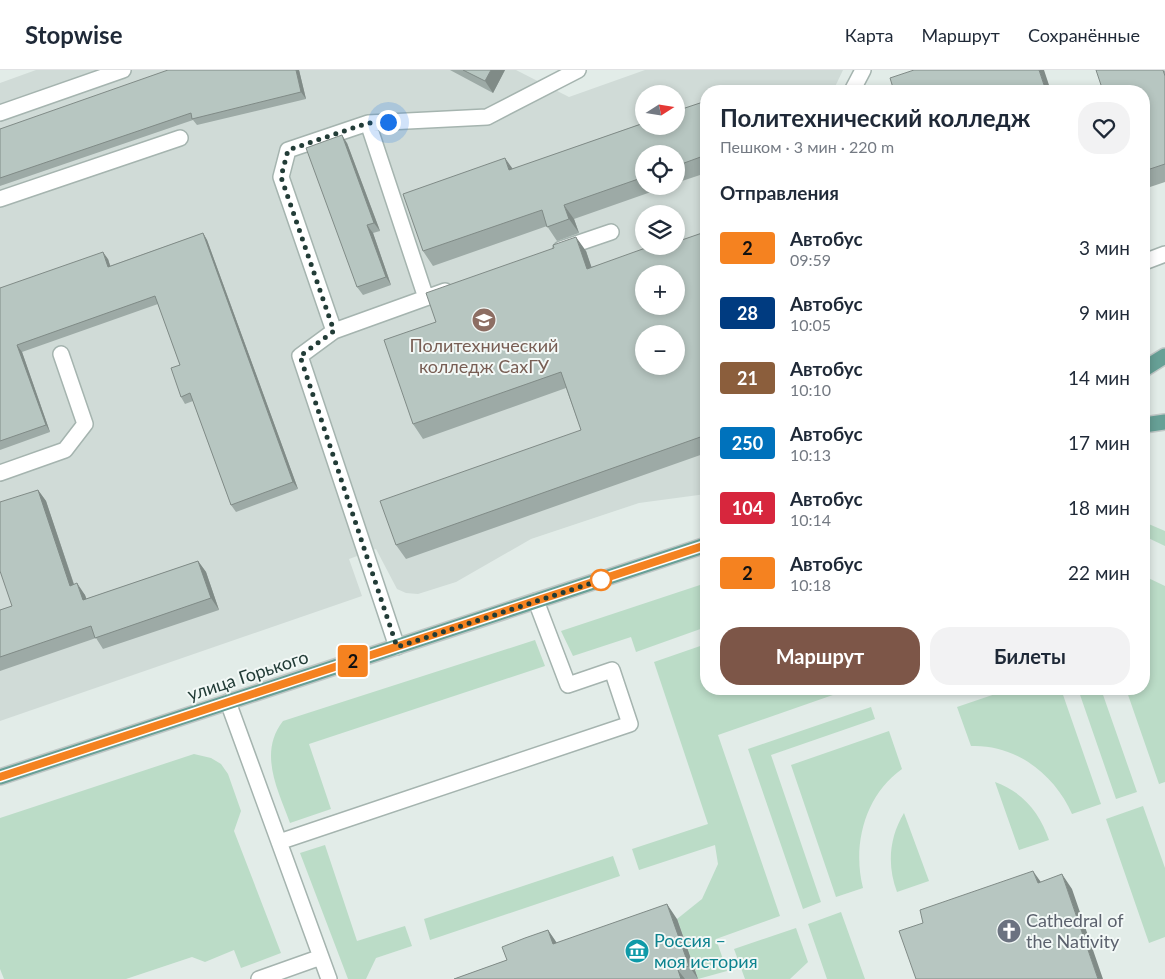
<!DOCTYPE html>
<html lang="ru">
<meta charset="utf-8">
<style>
:root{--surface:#fff;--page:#f2f2f3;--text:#1f2937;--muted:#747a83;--line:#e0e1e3;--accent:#7d5648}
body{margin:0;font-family:Lato,sans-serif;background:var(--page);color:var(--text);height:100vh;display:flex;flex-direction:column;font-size:19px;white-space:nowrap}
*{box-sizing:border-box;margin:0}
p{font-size:16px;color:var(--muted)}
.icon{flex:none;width:28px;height:28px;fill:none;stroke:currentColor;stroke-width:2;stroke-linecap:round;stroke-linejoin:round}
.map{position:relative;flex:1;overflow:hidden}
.drawer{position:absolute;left:700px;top:15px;width:450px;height:610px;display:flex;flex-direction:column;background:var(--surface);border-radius:20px;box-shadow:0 2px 8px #0003}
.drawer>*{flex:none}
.badge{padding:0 10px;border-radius:4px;font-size:18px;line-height:32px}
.needle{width:32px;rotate:78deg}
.buttons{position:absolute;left:635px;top:15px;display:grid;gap:10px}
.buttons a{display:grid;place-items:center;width:50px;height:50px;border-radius:50%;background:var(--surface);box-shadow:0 2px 8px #0003;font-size:25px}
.you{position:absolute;width:25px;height:25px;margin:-12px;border:4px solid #fff;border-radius:50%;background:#1a73e8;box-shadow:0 0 0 8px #1a73e833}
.map>.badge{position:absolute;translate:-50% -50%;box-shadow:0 0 0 2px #fff}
h2{padding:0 20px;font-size:19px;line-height:45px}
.round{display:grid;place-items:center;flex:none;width:52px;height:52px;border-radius:20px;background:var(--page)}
.summary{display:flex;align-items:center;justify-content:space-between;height:85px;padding:0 20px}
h1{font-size:24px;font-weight:700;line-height:38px}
.button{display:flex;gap:10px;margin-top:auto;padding:10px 20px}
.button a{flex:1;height:58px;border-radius:20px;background:var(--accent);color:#fff;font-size:20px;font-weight:700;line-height:58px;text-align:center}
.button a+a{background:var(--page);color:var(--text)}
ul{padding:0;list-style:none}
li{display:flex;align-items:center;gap:15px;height:65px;padding:0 20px}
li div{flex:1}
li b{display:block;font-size:19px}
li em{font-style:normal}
li .badge{min-width:55px;font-weight:700;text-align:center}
header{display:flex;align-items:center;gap:30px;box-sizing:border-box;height:70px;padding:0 25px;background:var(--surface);border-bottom:1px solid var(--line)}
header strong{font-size:24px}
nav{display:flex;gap:28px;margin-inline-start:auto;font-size:18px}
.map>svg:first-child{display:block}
.built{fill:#d0dbd7;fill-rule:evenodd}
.green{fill:#bbdcc7}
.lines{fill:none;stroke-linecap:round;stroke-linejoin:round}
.minor-casing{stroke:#a5b4af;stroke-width:18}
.major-casing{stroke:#c1c8c7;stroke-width:18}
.minor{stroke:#fff;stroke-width:15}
.major{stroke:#67a096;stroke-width:15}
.wall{fill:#9daaa6}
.shaded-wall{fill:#808b87}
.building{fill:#b7c6c1;stroke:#808b87;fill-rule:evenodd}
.line-casing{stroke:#fff;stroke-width:11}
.line{stroke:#f58220;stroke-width:8}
.walk{stroke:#223c37;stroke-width:5;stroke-dasharray:0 9}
.stop-dot{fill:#fff;stroke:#f58220;stroke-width:2.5}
.labels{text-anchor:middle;stroke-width:4;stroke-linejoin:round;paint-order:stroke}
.education-label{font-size:18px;fill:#785e54;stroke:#f2f8f6}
.street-label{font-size:18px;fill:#223c37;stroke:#f2f8f6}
.worship-label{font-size:18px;fill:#5b616d;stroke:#f2f8f6;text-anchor:start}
.culture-label{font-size:18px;fill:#0d838f;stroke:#f2f8f6;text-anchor:start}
</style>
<header>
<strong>Stopwise</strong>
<nav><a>Карта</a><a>Маршрут</a><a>Сохранённые</a></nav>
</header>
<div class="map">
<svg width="1165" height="909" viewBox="0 0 1165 909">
<rect width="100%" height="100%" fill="#e2ece8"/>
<path class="built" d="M36,0H516L569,27L645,0H843L833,21H706V424L639,433L531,469L456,512L418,524L406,523L397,519L376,479L349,489L362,526L0,651V13ZM644,24H676V56H644ZM644,84H676V116H644ZM644,144H676V176H644ZM644,204H676V236H644ZM644,264H676V296H644Z"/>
<path class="green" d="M1144,452L1165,461V476L1144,466Z
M1144,506L1165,516V712L1159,714L1126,619H1144Z
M706,513V557L636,582L631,567L573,586L561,561Z
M535,570L545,596L309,674L331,739L290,753C278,720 258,683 283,651Z
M706,574V619H850L718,665L780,846L716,869L727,901L698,909L677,849L702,829L718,794L715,775L639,800L632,779L708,754L654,592Z
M1010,619H1061L1101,734L1072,744C1055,705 1016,674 971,676L957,637Z
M1078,619H1101L1137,722L1116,729Z
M871,637L875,649L771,685L821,832L803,839L748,679Z
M889,661L902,699C865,725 852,775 863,818L836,827L791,695Z
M194,684L211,688L221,694L228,704L241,741L234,761L281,883L241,898L234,880L205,892L192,887L126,909H4L0,899V748Z
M995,712C1023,722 1040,743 1049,770L1019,780Z
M1143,736L1165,798V867L1149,873L1106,749Z
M904,743L929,811L897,822C887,795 889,768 904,743Z
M325,775L357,871L405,856L412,876L376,888L366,909H348L300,783Z
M613,786L620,806L430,870L424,849Z
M841,842L865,909H827L808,854Z
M796,858L808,892L790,909H745L734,879Z"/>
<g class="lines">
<defs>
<path id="minor" d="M852,21L863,0
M0,43L123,0
M368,53L426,228
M0,129L180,68
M561,179L611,162
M1144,192L1165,184
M334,261L445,221
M0,403L65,380L85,354L61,284
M397,577L300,286L334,261L281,107L288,80L368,53L487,47L578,0
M228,632L329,909
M279,772L630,654L612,600L568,615L536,531
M259,909L321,887"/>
<path id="major" d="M1144,299L1165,286
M1144,355L1165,352
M0,707L706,475"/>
</defs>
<use href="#minor" class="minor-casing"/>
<use href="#major" class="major-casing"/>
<use href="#minor" class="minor"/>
<use href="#major" class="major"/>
</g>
<path class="wall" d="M299,0L306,29L197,55L193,50L0,116V59Z
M450,0H505L493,23Z
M1165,0V112L1144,119V21Z
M706,31V103L676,113V84H644V116H668L574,149L579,163L557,171L547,156L433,196L423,181L513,99Z
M347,73L380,161L373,163L391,215L363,225L357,217Z
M705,162L706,164V383L406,489L396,475L581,360L566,318L423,369L413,354L436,252L586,181L591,197L676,176Z
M203,163L207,170L298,419L236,442L231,435L193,331L185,334L181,327L180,295L158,234L22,282L50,362L0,380V218L108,189L110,196Z
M38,420L46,431L74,514L85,525L86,529L198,491L206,502L219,540L103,579L96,568L0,601V540L12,536Z
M677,849L698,909H454L507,890L548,860L557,873Z"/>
<path class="shaded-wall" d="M296,0H299L306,29L301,22Z
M491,0H505L493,23L485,11Z
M1039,0H1044L1051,21H1046Z
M342,65L347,73L380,161L374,153Z
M505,88L515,102L509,100Z
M564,135L574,149L579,163L569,149Z
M367,155L373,163L391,215L386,207Z
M203,163L207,170L298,419L293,412Z
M576,167L586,181L597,213L587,199Z
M103,182L108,189L113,204L108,197Z
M17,275L22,282L50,362L46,355Z
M38,420L46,431L78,527L70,516Z
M198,491L206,502L219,540L211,528Z
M77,513L85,525L91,541L83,530Z
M1033,801L1043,815L1038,813Z
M1062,804L1072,819L1103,909H1098Z
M667,834L677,849L698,909L689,896Z
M548,860L558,875L553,874Z
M678,900L685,909H681Z"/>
<path class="building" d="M168,0H296L301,22L192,49L191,43L0,108V59Z
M463,0H491L485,11Z
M914,0H1039L1046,21H894L890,8Z
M1096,0H1163L1165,6V94L1144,101V21H1103Z
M706,31V85L676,96V84H644V107L564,135L569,149L547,157L542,140L423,181L403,124L505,88L509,100L644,53V56H676V41Z
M342,65L374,153L367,155L386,207L357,217L306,78Z
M705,162L706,165V365L396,475L380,431L581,360L561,302L413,354L384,270L436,252L426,223L554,178L553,175L576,167L587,199L651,176H676V172ZM644,204H676V236H644ZM644,264H676V296H644Z
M203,163L293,412L231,435L190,323L181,327L171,298L180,295L155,226L17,275L46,355L0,371V218L103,182L108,197Z
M38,420L70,516L77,513L83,530L198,491L211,528L95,568L91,556L0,587V540L12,536L0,501V432Z
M1033,801L1038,813L1062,804L1098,909H916L899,861L923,853L920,840Z
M667,834L689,896L678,900L681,909H454L507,890L502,877L525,868L548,860L553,874Z"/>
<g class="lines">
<defs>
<path id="line" d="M0,707L706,475"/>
</defs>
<use href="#line" class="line-casing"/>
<use href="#line" class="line"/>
<path class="walk" d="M388,52L368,53L288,80L281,107L334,261L300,286L397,577L601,510"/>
</g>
<defs>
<symbol id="university-disc" viewBox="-11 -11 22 22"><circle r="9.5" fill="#8d6e63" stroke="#f2f8f6"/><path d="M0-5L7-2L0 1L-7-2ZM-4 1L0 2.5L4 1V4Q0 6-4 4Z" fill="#fff"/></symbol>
<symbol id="church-disc" viewBox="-11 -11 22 22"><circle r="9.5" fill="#6b7280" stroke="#f2f8f6"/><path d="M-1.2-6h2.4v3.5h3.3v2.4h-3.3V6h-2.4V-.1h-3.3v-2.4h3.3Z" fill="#fff"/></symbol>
<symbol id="museum-disc" viewBox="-11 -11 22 22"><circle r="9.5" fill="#0f9aa8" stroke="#f2f8f6"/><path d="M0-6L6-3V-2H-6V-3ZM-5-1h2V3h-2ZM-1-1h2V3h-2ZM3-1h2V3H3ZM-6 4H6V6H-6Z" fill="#fff"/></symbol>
</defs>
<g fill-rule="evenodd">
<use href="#university-disc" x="470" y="236" width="28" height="28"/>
<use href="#church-disc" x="995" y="847" width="28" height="28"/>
<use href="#museum-disc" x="623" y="867" width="28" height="28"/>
</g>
<circle class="stop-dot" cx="601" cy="510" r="10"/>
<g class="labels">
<g class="education-label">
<text x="484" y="282">Политехнический<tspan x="484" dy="21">колледж СахГУ</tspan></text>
</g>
<g class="street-label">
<text transform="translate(248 606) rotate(-18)" y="6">улица Горького</text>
</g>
<g class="worship-label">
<text x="1026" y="857">Cathedral of<tspan x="1026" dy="21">the Nativity</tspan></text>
</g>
<g class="culture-label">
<text x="654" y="877">Россия –<tspan x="654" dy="21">моя история</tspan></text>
</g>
</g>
</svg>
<div class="buttons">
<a><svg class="needle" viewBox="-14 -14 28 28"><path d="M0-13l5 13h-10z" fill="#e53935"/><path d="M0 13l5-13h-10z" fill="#747a83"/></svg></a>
<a><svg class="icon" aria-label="locate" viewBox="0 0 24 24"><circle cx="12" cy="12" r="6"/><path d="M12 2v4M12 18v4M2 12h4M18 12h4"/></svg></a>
<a><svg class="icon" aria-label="layers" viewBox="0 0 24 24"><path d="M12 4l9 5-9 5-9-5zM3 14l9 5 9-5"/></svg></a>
<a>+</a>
<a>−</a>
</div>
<div class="you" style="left:388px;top:52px"></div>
<b class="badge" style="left:353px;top:591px;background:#f58220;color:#111">2</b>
<section class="drawer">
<div class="summary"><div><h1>Политехнический колледж</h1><p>Пешком · 3 мин · 220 m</p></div><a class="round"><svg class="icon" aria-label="heart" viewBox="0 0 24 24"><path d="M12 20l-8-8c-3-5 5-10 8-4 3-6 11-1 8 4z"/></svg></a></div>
<h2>Отправления</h2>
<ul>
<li><span class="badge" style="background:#f58220;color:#111">2</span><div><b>Автобус</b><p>09:59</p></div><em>3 мин</em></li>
<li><span class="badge" style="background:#003b80;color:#fff">28</span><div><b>Автобус</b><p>10:05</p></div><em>9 мин</em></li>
<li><span class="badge" style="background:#8b5e3c;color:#fff">21</span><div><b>Автобус</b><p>10:10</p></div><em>14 мин</em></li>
<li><span class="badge" style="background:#0072bc;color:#fff">250</span><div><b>Автобус</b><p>10:13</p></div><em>17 мин</em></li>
<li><span class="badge" style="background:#d7263d;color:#fff">104</span><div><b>Автобус</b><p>10:14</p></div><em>18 мин</em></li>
<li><span class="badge" style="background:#f58220;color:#111">2</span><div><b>Автобус</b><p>10:18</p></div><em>22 мин</em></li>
</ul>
<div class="button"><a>Маршрут</a><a>Билеты</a></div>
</section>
</div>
